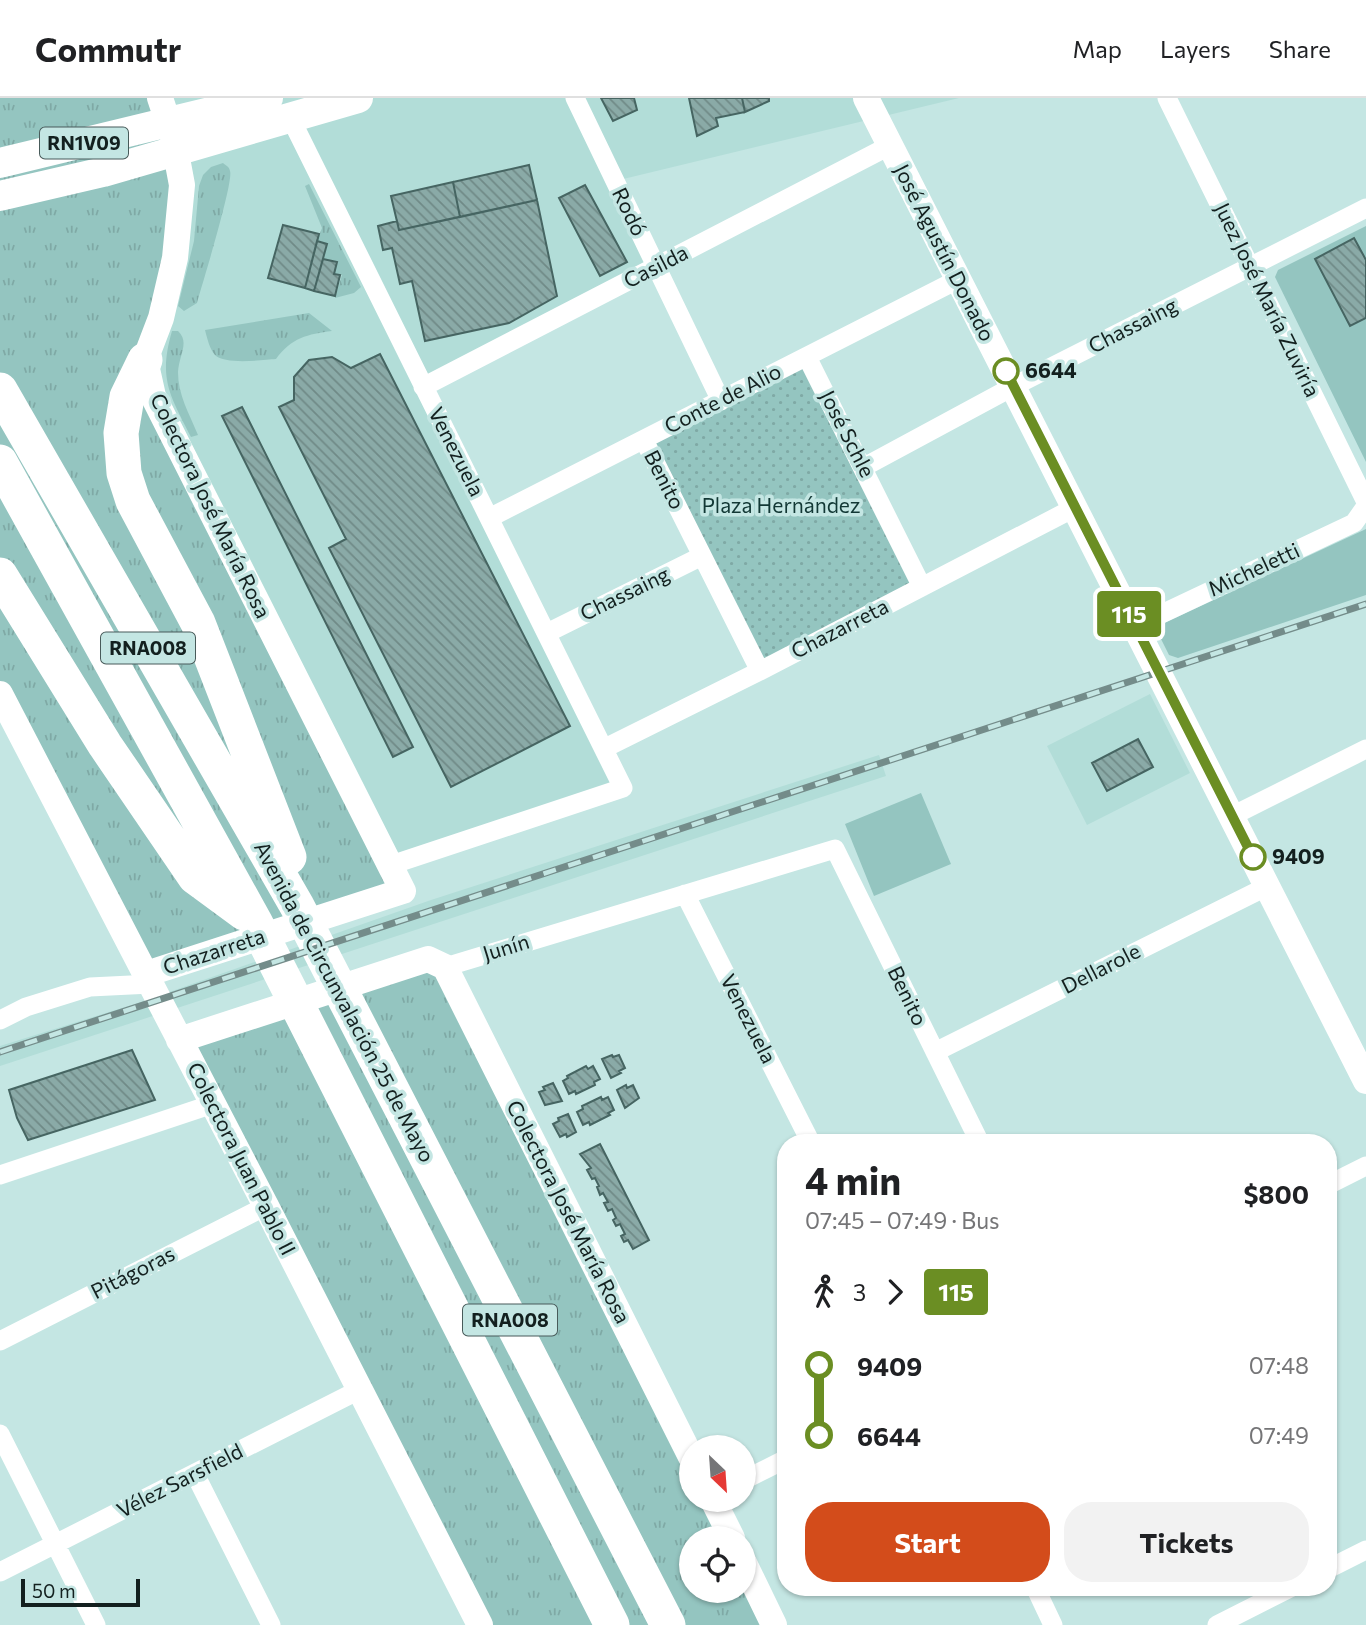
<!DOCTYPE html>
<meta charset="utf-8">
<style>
:root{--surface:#fff;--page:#f2f2f2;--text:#202124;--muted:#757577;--line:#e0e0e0;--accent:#d34c1b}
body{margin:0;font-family:Commissioner,sans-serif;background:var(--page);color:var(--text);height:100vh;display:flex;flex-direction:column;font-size:26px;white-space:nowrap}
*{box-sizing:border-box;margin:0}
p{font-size:23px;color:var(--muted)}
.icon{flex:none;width:38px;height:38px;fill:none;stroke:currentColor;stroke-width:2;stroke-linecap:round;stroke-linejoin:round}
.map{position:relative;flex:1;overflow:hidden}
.sheet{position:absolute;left:777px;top:1036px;width:560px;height:462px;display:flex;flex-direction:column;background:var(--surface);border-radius:28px;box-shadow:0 2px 5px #0004}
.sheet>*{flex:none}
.badge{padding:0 14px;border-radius:5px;font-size:24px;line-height:46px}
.needle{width:46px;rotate:155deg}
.fabs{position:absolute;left:679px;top:1337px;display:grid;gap:14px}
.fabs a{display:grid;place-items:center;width:77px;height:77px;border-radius:50%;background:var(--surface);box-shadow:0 2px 5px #0004;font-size:35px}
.scale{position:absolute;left:21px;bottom:18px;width:119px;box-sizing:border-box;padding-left:7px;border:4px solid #13201f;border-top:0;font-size:19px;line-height:24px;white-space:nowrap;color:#13201f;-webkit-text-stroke:5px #c4e6e3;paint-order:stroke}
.map>.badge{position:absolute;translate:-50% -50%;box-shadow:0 0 0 4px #fff}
.legs{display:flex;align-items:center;gap:10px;height:77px;padding:0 28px;font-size:23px}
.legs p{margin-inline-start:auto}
.head{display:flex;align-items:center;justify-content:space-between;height:119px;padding:0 28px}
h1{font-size:38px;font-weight:700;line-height:52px}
.cta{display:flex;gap:14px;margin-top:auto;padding:14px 28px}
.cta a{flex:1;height:80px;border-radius:28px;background:var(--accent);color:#fff;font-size:28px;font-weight:700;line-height:80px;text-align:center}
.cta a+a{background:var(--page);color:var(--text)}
ul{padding:0 28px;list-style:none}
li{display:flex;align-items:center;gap:24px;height:70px;font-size:26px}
li i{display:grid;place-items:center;width:10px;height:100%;margin:0 9px;background:currentColor}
li i::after{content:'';width:18px;height:18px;margin:-9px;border:5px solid;border-radius:50%;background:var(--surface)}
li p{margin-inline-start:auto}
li:first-child i{background:linear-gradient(#0000 50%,currentColor 0)}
li:last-child i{background:linear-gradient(currentColor 50%,#0000 0)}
header{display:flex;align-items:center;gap:42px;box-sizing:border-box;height:98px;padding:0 35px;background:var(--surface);border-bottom:2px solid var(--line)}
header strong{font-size:33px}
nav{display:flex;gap:38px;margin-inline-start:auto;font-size:24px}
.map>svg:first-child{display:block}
.built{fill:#b2ddd8}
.grass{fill:url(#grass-tufts)}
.park{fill:url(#park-dots)}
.pitch{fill:#94c5c0}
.building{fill:url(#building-back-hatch);stroke:#466562;stroke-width:2}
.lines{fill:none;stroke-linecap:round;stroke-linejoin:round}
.street{stroke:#fff;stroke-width:19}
.secondary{stroke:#fff;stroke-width:26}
.primary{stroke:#fff;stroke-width:30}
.highway{stroke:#fff;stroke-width:35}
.rail-casing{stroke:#748c8a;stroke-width:7}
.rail{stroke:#c4e6e3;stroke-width:4.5;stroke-dasharray:13;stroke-linecap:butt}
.line-1-casing{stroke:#fff;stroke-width:16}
.line-1{stroke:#6b8e23;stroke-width:10}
.stop-1-dot{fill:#fff;stroke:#6b8e23;stroke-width:3.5}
.labels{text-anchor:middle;stroke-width:7;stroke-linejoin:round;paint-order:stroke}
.shield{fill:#c4e6e3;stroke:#485b5a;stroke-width:2}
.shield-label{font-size:19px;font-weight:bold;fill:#13201f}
.street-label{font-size:21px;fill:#13201f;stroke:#c4e6e3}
.stop-label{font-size:21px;font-weight:bold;fill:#13201f;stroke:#c4e6e3;text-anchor:start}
.park-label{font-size:21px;fill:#123835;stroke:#c4e6e3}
</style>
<header>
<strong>Commutr</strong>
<nav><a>Map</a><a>Layers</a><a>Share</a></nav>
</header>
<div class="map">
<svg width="1366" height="1527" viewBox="0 0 1366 1527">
<defs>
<pattern id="grass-tufts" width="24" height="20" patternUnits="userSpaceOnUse" patternTransform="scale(1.75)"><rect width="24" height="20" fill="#94c5c0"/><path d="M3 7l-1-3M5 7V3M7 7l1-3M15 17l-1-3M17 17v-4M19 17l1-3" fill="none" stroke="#7fa9a5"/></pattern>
<pattern id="park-dots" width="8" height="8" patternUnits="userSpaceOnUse" patternTransform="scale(1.75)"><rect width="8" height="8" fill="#94c5c0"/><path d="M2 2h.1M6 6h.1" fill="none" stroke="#7fa9a5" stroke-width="1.8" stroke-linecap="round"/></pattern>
<pattern id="building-back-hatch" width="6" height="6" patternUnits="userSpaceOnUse" patternTransform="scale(1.75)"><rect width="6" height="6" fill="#8aaaa7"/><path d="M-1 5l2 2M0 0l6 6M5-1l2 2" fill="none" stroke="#708a87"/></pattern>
</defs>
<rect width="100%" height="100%" fill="#c4e6e3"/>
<path class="built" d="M160,0H959L615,83L656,169L423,289L623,690L391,767L153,298Z
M1150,596L1190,675L1087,727L1047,648Z
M879,657L886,678L0,968V948L138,905L431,802Z"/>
<path class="grass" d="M0,0H160L182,87L145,262L403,793L146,876L0,596Z
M223,65C226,68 229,68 230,73C234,83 202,187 197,205L184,213L178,208L194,143L199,88L203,77L211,69Z
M309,86L361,189L354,195L335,200L342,177L334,176L337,164L323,161L327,146L317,143L322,130L305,88Z
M309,215L332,233C308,236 291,240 276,261C262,262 225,267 215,257C210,252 207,240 205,232Z
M172,233H178C190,244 179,257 178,274C178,297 189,315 198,337L191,339C170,297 158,281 172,233Z
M428,861L691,1359V1402H713L732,1440H691V1493H744L774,1527H480L179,942Z"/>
<path class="park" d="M807,259L922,489L760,573L644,342Z"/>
<path class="pitch" d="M1366,128V364L1275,179L1278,172Z
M1366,431V497L1178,560L1169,557L1159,537L1160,527Z
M921,695L951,766L874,798L845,726Z"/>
<path class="building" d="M601,0H634L637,12L613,23Z
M689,0H742L745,14L716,20L718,28L697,38Z
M742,0H769V3L745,14Z
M529,67L537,102L460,119L453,84Z
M453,84L460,119L399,132L391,98Z
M585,87L627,164L600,178L559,100Z
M537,102L557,198L509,225L425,243L412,183L400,186L392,150L383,152L378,128L397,123L399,132Z
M283,127L319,136L305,190L268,180Z
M1354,140L1366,162V220L1350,228L1315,161Z
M317,143L327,146L314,193L305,190Z
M323,161L337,164L334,176L340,177L335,198L314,193Z
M380,256L570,628L451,689L329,450L346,441L279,309L294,302V279L309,262L332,259L351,270Z
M242,309L413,649L393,659L222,318Z
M1138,641L1153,669L1107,693L1092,665Z
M132,952L155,1002L28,1042L17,1020L9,992Z
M612,957L613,959L619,957L625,970L619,973L621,975L611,980L602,961Z
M586,968L588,971L593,968L600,981L594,984L595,987L576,996L575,993L569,996L563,983L568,980L567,978Z
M553,985L562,1003L545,1007L539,994L545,992L543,989Z
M626,987L627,990L633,987L639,1000L625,1010L617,992Z
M601,999L602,1002L608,999L614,1012L608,1015L610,1017L590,1027L589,1024L583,1027L577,1014L583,1011L582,1008Z
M568,1016L576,1034L567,1039L566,1036L560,1039L553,1026L559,1023L558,1020Z
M600,1046L649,1142L633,1151L628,1142L624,1144L621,1138L625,1136L620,1126L616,1128L613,1122L616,1120L612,1111L608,1113L604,1105L608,1104L603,1095L600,1097L597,1089L599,1088L595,1080L592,1081L587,1072L591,1070L580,1056Z"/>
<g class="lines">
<path class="street" d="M575,0L721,303
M1167,0L1366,404
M290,19L623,690L391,767
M807,259L922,489
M423,289L889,48
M644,342L760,573
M864,369L1014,288L1366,110
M489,420L957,182
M1136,528L1354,425L1366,408
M547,535L702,458
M605,650L760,573L1074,410
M1232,718L1366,651
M685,796L811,1045
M445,869L835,751L980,1045
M0,922L26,909L90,889L151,886
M935,954L1268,788
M0,1077L213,1006
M1328,1087L1366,1068
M0,1243L266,1108
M0,1336L96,1527
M195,1376L271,1527
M744,1382L786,1361
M1328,1471L1366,1452
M0,1474L359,1292
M1035,1489L1053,1527
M1217,1527L1292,1489"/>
<path class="secondary" d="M866,0L1366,983
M0,596L266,1108L480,1527
M146,876L403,793L153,298L145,262L161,220L175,160L182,87L173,39L160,0
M179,942L428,861L445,869L691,1359
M713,1402L732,1440
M744,1465L774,1527"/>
<path class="primary" d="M0,65L268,0
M0,98L103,74L358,0"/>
<path class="highway" d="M145,262L127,299L121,335L124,375L133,403L198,525L289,759
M0,292L297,808L668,1527
M0,364L255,824L612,1527
M0,477L105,647L195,779L244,815"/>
<defs>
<path id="rail" d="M0,954L1366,506"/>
</defs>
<use href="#rail" class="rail-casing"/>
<use href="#rail" class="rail"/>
</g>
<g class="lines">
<defs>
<path id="line-1" d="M1006,273L1253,759"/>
</defs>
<use href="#line-1" class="line-1-casing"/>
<use href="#line-1" class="line-1"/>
</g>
<g class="stop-1-dot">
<circle cx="1006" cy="273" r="12"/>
<circle cx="1253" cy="759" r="12"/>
</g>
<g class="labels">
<g class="shield">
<rect x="40" y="29.5" width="88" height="31" rx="5"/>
<rect x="101" y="534.5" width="94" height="31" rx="5"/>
<rect x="463" y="1206.5" width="94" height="31" rx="5"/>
</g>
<g class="shield-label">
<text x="84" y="52">RN1V09</text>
<text x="148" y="557">RNA008</text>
<text x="510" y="1229">RNA008</text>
</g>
<g class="street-label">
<text transform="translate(629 114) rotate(64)" y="7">Rodó</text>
<text transform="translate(944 155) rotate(63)" y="7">José Agustín Donado</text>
<text transform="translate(656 169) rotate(-27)" y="7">Casilda</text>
<text transform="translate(1267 202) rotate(64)" y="7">Juez José María Zuviría</text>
<text transform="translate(1133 228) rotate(-27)" y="7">Chassaing</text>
<text transform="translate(723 301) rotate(-27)" y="7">Conte de Alio</text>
<text transform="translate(847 336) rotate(63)" y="7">José Schle</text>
<text transform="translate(456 354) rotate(63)" y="7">Venezuela</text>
<text transform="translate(664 382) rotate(63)" y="7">Benito</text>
<text transform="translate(210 408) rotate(64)" y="7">Colectora José María Rosa</text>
<text transform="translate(1254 472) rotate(-25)" y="7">Micheletti</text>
<text transform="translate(625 496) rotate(-26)" y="7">Chassaing</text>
<text transform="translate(840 531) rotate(-27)" y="7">Chazarreta</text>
<text transform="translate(506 850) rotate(-17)" y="7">Junín</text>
<text transform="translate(214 854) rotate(-18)" y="7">Chazarreta</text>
<text transform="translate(1101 871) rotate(-27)" y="7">Dellarole</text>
<text transform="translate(907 898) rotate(64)" y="7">Benito</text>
<text transform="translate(344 904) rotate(62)" y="7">Avenida de Circunvalación 25 de Mayo</text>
<text transform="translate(748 921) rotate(63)" y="7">Venezuela</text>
<text transform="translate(241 1061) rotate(63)" y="7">Colectora Juan Pablo II</text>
<text transform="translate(568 1114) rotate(63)" y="7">Colectora José María Rosa</text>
<text transform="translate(133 1175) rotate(-27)" y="7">Pitágoras</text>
<text transform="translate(180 1383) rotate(-27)" y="7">Vélez Sarsfield</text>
</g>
<g class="stop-label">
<text x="1025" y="280">6644</text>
<text x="1272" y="766">9409</text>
</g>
<g class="park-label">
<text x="781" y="415">Plaza Hernández</text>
</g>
</g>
</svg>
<div class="fabs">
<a><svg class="needle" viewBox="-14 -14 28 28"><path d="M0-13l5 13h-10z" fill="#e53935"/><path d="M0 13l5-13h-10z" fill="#757577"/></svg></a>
<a><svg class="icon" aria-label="locate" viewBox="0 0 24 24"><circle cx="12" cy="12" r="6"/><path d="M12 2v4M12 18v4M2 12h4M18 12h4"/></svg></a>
</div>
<div class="scale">50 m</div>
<b class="badge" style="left:1129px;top:516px;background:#6b8e23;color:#fff">115</b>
<section class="sheet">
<div class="head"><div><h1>4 min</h1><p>07:45 – 07:49 · Bus</p></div><b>$800</b></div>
<div class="legs"><svg class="icon" aria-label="walk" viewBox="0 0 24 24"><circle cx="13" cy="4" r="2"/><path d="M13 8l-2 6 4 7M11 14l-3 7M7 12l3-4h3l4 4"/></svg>3<svg class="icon" aria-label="forward" viewBox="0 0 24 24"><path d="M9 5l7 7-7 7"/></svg><b class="badge" style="background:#6b8e23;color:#fff">115</b></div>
<ul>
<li><i style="color:#6b8e23"></i><b>9409</b><p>07:48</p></li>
<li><i style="color:#6b8e23"></i><b>6644</b><p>07:49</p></li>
</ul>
<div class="cta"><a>Start</a><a>Tickets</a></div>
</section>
</div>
